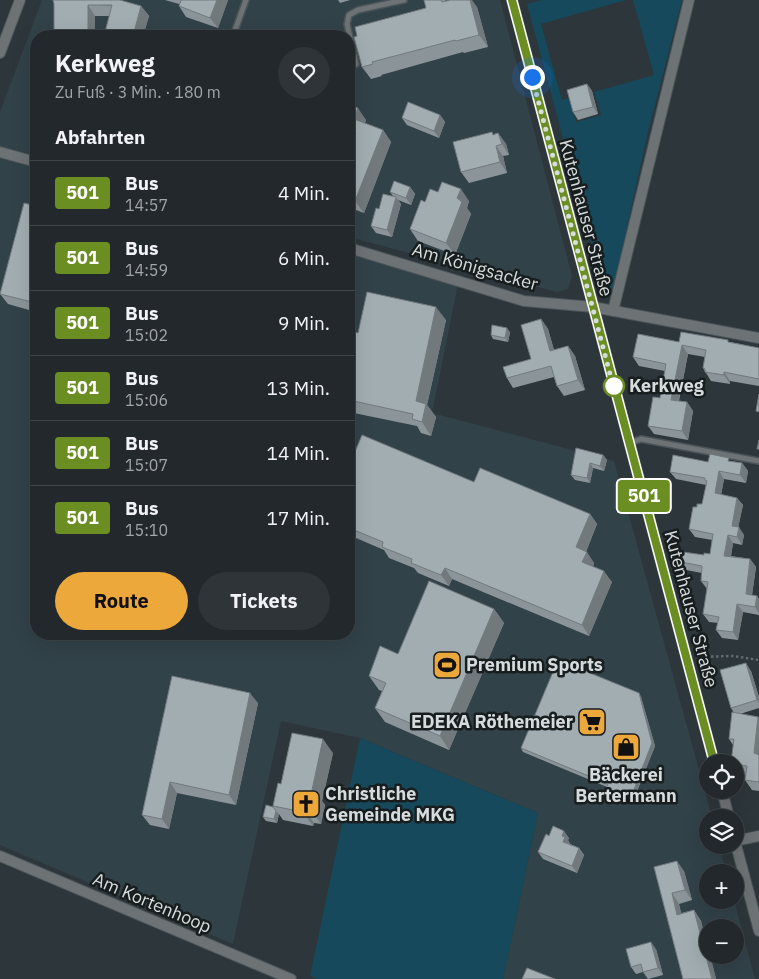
<!DOCTYPE html>
<html lang="de">
<meta charset="utf-8">
<style>
:root{--surface:#22282c;--page:#2e3438;--text:#f1f3f6;--muted:#a2a6a9;--line:#3f4448;--accent:#eda83b}
body{margin:0;font-family:"IBM Plex Sans",sans-serif;background:var(--page);color:var(--text);height:100vh;display:flex;flex-direction:column;font-size:19px;white-space:nowrap}
*{box-sizing:border-box;margin:0}
p{font-size:16px;color:var(--muted)}
.icon{flex:none;width:28px;height:28px;fill:none;stroke:currentColor;stroke-width:2;stroke-linecap:round;stroke-linejoin:round}
.map{position:relative;flex:1;overflow:hidden}
.panel{position:absolute;left:30px;top:30px;width:325px;height:610px;display:flex;flex-direction:column;background:var(--surface);border-radius:20px;box-shadow:0 5px 20px #0002,0 0 0 1px var(--line)}
.panel>*{flex:none}
.badge{padding:0 10px;border-radius:4px;font-size:18px;line-height:32px}
.tools{position:absolute;left:699px;top:754px;display:grid;gap:10px}
.tools a{display:grid;place-items:center;width:45px;height:45px;border-radius:50%;background:var(--surface);box-shadow:0 5px 20px #0002,0 0 0 1px var(--line);font-size:25px}
.you{position:absolute;width:25px;height:25px;margin:-12px;border:4px solid #fff;border-radius:50%;background:#1a73e8;box-shadow:0 0 0 8px #1a73e833}
.map>.badge{position:absolute;translate:-50% -50%;box-shadow:0 0 0 2px #fff}
h2{padding:0 25px;font-size:19px;line-height:45px}
.round{display:grid;place-items:center;flex:none;width:52px;height:52px;border-radius:26px;background:var(--page)}
.summary{display:flex;align-items:center;justify-content:space-between;height:85px;padding:0 25px}
h1{font-size:24px;font-weight:700;line-height:38px}
.action{display:flex;gap:10px;margin-top:auto;padding:10px 25px}
.action a{flex:1;height:58px;border-radius:30px;background:var(--accent);color:#111;font-size:20px;font-weight:700;line-height:58px;text-align:center}
.action a+a{background:var(--page);color:var(--text)}
ul{padding:0;list-style:none}
li{display:flex;align-items:center;gap:15px;height:65px;padding:0 25px;border-top:1px solid var(--line)}
li div{flex:1}
li b{display:block;font-size:19px}
li em{font-style:normal}
li .badge{min-width:55px;font-weight:700;text-align:center}
.map>svg:first-child{display:block}
.built{fill:#324249;fill-rule:evenodd}
.green{fill:#15495b}
.lines{fill:none;stroke-linecap:round;stroke-linejoin:round}
.service-casing{stroke:#4b5458;stroke-width:8}
.minor-casing{stroke:#4b5458;stroke-width:12}
.tertiary-casing{stroke:#4b5458;stroke-width:12}
.path{stroke:#636b6f;stroke-width:2.5;stroke-dasharray:2.5 2.5;stroke-linecap:butt}
.service{stroke:#6d7274;stroke-width:5}
.minor{stroke:#6d7274;stroke-width:10}
.tertiary{stroke:#6d7274;stroke-width:10}
.wall{fill:#8b9599}
.shaded-wall{fill:#71797d}
.building{fill:#a2adb2;stroke:#71797d}
.line-casing{stroke:#fff;stroke-width:11}
.line{stroke:#6b8e23;stroke-width:8}
.walk{stroke:#d6dcde;stroke-width:5;stroke-dasharray:0 9}
.stop-dot{fill:#fff;stroke:#6b8e23;stroke-width:2.5}
.labels{text-anchor:middle;stroke-width:5;stroke-linejoin:round;paint-order:stroke}
.street-label{font-size:18px;fill:#d6dcde;stroke:#181d1e}
.stop-label{font-size:18px;font-weight:bold;fill:#d6dcde;stroke:#181d1e;text-anchor:start}
.poi-label{font-size:18px;font-weight:bold;fill:#d6dcde;stroke:#181d1e;text-anchor:start}
</style>
<div class="map">
<svg width="759" height="979" viewBox="0 0 759 979">
<rect width="100%" height="100%" fill="#2d363a"/>
<path class="built" d="M42,0H500L572,276L568,289L557,292L349,237V36H36V155L0,146V112Z
M0,158L36,168V634H349V254L458,284L432,413L614,461L712,817L708,818V845H719L726,872H708V900H734L755,979H503L538,813L360,738L281,721L233,944L0,845ZM708,928H735V955H708Z"/>
<path class="green" d="M542,0H626L541,24L562,100L569,98L576,122L601,115L594,92L654,75L633,0H682L647,136L613,292L606,299L527,4Z
M360,738L538,813L503,979H317L310,976Z"/>
<g class="lines">
<defs>
<path id="service" d="M233,36L246,0
M356,64L347,24L349,15L358,10L404,0
M629,443L641,439L759,461"/>
<path id="minor" d="M0,53L20,0
M0,152L36,162
M349,248L524,301L593,307L759,338
M613,311L689,0
M735,841L759,836
M0,856L291,979"/>
<path id="tertiary" d="M512,0L714,762
M722,790L729,818
M735,841L759,931"/>
</defs>
<use href="#service" class="service-casing"/>
<use href="#minor" class="minor-casing"/>
<use href="#tertiary" class="tertiary-casing"/>
<path class="path" d="M696,657L733,656L759,660"/>
<use href="#service" class="service"/>
<use href="#minor" class="minor"/>
<use href="#tertiary" class="tertiary"/>
</g>
<path class="wall" d="M165,0H228L218,28L186,17L179,6V4Z
M338,0H350L340,3Z
M424,0H445L446,1L477,7L488,47L464,53L463,52L381,75L382,76L371,79L362,67L357,36L426,8Z
M54,4L141,6L149,16L143,36H104L110,16H95V36H54Z
M587,84L592,91L598,114L578,120L573,112Z
M349,105L366,120L365,123L383,130L391,142L364,213L356,210L354,214L349,212V151L353,140L349,138Z
M440,115L445,122L439,138L407,125L402,118Z
M498,133L506,144L509,155L503,156L507,173L469,183L461,172L494,134Z
M410,187L415,194L411,205L398,200L401,204L392,237L376,233L371,226L379,209L393,196L390,192Z
M438,192L469,201L467,208L471,214L455,255L418,241L410,229L425,202Z
M36,206V312L8,304L0,294Z
M541,319L548,329L554,350L568,346L575,356L585,390L564,396L557,386L554,377L513,388L507,378L531,359Z
M446,320L427,405L436,417L431,436L421,433L417,426L349,412V331L358,333Z
M510,332L508,342L493,339L491,335Z
M679,342H730L759,348V386L730,381V384L711,381L703,368L705,357L688,354L679,401L687,402L693,411L688,440L654,434L648,426L660,398L665,371L639,366L633,357Z
M603,455L607,460L604,471L593,468L590,483L575,480L571,475Z
M731,461L742,463L748,471L746,483L724,479L721,495L737,498L743,505L738,527L744,535L742,545L733,543L731,556L750,559L756,567L752,595L757,596L759,599V615L743,612L738,640L722,638L716,630L718,623L709,622L703,614L707,589L701,581L702,573L686,570L681,562L710,554L712,540L695,537L689,529L697,507L702,504L706,485L676,479L670,472L708,462Z
M349,466L474,482L590,514L597,524L586,552L594,563L593,567L612,582L589,636L452,579L449,586L418,573L414,568L389,558L384,550L349,535Z
M36,553V580L32,573Z
M494,609L504,623L449,750L385,722L375,708L382,691L379,690L369,676L398,654Z
M751,671L759,697V708L740,714L758,717L759,718V791L752,790L745,780L746,775L738,774L735,770L733,745L729,739L734,713L731,708Z
M172,676L258,703L236,805L177,793L169,829L150,825L142,815Z
M639,693L641,697L655,746L632,804L608,794L605,790L607,787L523,752L521,748Z
M333,753L322,801L325,805L321,824L314,823L313,826L283,820L279,814L277,823L266,821L263,817L273,807L281,784Z
M549,836L569,838L568,840L570,844L579,848L584,855L577,873L543,859L538,852Z
M654,867L684,871L692,900L679,904L681,913L694,910L701,921L708,955H710L716,979H683Z
M656,949L663,975L648,979L643,972L636,974L631,967Z"/>
<path class="shaded-wall" d="M217,0H228L218,28L210,18Z
M470,0H472L477,7L488,47L479,35Z
M88,5L95,16V36H88Z
M141,6L149,16L143,36H133Z
M587,84L592,91L598,114L593,107Z
M358,108L366,120L362,130L354,119Z
M440,115L445,122L439,138L434,131Z
M383,130L391,142L364,213L355,201Z
M498,133L506,144L509,155L502,144Z
M496,146L503,156L507,173L500,162Z
M410,187L415,194L411,205L406,198Z
M461,189L469,201L467,208L471,214L455,255L446,243L457,198Z
M396,197L401,204L392,237L387,230Z
M349,200L356,210L354,214L349,206Z
M436,307L446,320L427,405L436,417L431,436L422,422L416,401Z
M541,319L548,329L557,361L550,351Z
M507,328L510,332L508,342L505,338Z
M682,345L688,354L677,408L671,400Z
M568,346L575,356L585,390L578,380Z
M724,372L730,381V384L724,375Z
M687,402L693,411L688,440L682,431Z
M603,455L607,460L604,471L600,466Z
M590,463L593,468L590,483L587,478Z
M742,463L748,471L746,483L740,475Z
M719,471L724,479L720,501L715,493Z
M737,498L743,505L737,534L732,526Z
M590,514L597,524L583,558L576,547Z
M739,527L744,535L742,545L737,537Z
M728,535L733,543L730,563L724,556Z
M587,552L594,563L590,573L582,562Z
M750,559L756,567L751,602L746,594Z
M445,568L452,579L449,586L441,575Z
M604,571L612,582L589,636L582,625Z
M757,596L759,599V613L755,607Z
M737,604L743,612L738,640L733,632Z
M494,609L504,623L449,750L440,736Z
M746,663L751,671L759,697V703L757,700Z
M250,693L258,703L236,805L229,795Z
M639,693L641,697L655,746L632,804L630,800Z
M758,717L759,718V761L754,753Z
M323,739L333,753L322,801L325,805L321,824L311,810L312,790Z
M170,782L177,793L169,829L162,819Z
M304,809L314,823L313,826L303,812Z
M276,811L279,814L277,823L274,819Z
M564,831L569,838L568,840L570,844L563,842L562,836Z
M579,848L584,855L577,873L572,866Z
M677,861L684,871L692,900L685,890Z
M672,893L679,904L684,925L677,915Z
M694,910L701,921L708,946V955H710L716,979H712Z
M651,942L656,949L663,975L658,968Z"/>
<path class="building" d="M53,0H120L141,6L133,36H104L112,5H88V36H54V4Z
M181,0H217L210,18L179,6Z
M424,0H441L442,2L450,0H470L479,35L456,41L455,40L372,62L373,64L362,67L354,37L357,36L355,27L426,8Z
M321,33L322,36H309Z
M587,84L593,107L573,112L567,90Z
M408,102L440,115L434,131L402,118Z
M349,105L358,108L354,119L383,130L355,201L349,199V151L356,133L349,130Z
M492,132L493,135L498,133L502,144L496,146L500,162L461,172L453,142Z
M394,181L410,187L406,198L390,192Z
M442,182L461,189L457,198L462,202L446,243L410,229L421,200L425,202L430,189L438,192Z
M383,194L396,197L387,230L371,226L376,208L379,209Z
M24,203L36,206V303L0,294Z
M367,292L436,307L416,401L426,404L422,422L412,419L413,414L349,400V331L358,333Z
M541,319L550,351L568,346L578,380L557,386L551,366L507,378L503,367L531,359L521,325Z
M492,325L507,328L505,338L491,335Z
M681,332L728,340V342L759,348V379L724,372V375L705,372V369L703,368L706,350L682,345L671,400L687,402L682,431L648,426L653,397L660,398L666,364L633,357L638,334L679,342Z
M759,394V412L756,411Z
M362,435L474,482L480,468L590,514L576,547L587,552L582,562L604,571L582,625L445,568L441,575L411,563L412,559L382,547L383,542L349,528V466Z
M759,440V449H757Z
M576,448L603,455L600,466L590,463L587,478L571,475Z
M710,454L729,458L728,461L742,463L740,475L719,471L715,493L737,498L732,526L739,527L737,537L728,535L724,556L750,559L746,594L757,596L755,607L737,604L733,632L716,630L719,617L703,614L708,582L701,581L702,566L681,562L683,552L704,555V553L710,554L713,534L689,529L693,507H697V504H702L707,481L705,480V478L670,472L673,455L708,462Z
M36,553V574L32,573Z
M429,581L494,609L440,736L375,708L386,683L369,676L380,646L398,654Z
M558,660L639,693L652,743L630,800L605,790L608,784L521,748Z
M746,663L757,700L731,708L720,670Z
M172,676L250,693L229,795L170,782L162,819L142,815Z
M732,712L758,717L754,753L759,755V782L745,780L747,766L735,764V762H731L734,739H729Z
M292,733L323,739L312,790L315,791L311,810L304,809L303,812L273,806L278,783L281,784Z
M266,805L273,807L276,811L274,819L263,817Z
M553,826L564,831L562,836L565,837L563,842L579,848L572,866L538,852L546,834L549,836Z
M677,861L685,890L672,893L677,915L694,910L712,979H683L654,867Z
M651,942L658,968L643,972L641,964L631,967L626,949Z
M527,968L555,979H522Z"/>
<g class="lines">
<defs>
<path id="line" d="M512,0L714,762"/>
</defs>
<use href="#line" class="line-casing"/>
<use href="#line" class="line"/>
<path class="walk" d="M532,77L615,393L614,386"/>
</g>
<defs>
<symbol id="stadium-square" viewBox="-11 -11 22 22"><rect x="-9" y="-9" width="18" height="18" rx="4" fill="#eda83b" stroke="#181d1e"/><path d="M0-5a6.5 5 0 1 0 0 10a6.5 5 0 1 0 0-10ZM-3.5-1.8h7v3.6h-7Z" fill="#111"/></symbol>
<symbol id="supermarket-square" viewBox="-11 -11 22 22"><rect x="-9" y="-9" width="18" height="18" rx="4" fill="#eda83b" stroke="#181d1e"/><path d="M-6-5.5h2.5l.6 2H6L4.5 2H-2.5L-4.4-4H-6ZM-1.5 3.2a1.3 1.3 0 1 0 .1 0ZM3 3.2a1.3 1.3 0 1 0 .1 0Z" fill="#111"/></symbol>
<symbol id="shop-square" viewBox="-11 -11 22 22"><rect x="-9" y="-9" width="18" height="18" rx="4" fill="#eda83b" stroke="#181d1e"/><path d="M-5-2.5h2.3a2.7 3.5 0 0 1 5.4 0H5L5.5 6h-11ZM-1.5-2.5h3a1.5 2.3 0 0 0-3 0Z" fill="#111"/></symbol>
<symbol id="church-square" viewBox="-11 -11 22 22"><rect x="-9" y="-9" width="18" height="18" rx="4" fill="#eda83b" stroke="#181d1e"/><path d="M-1.2-6h2.4v3.5h3.3v2.4h-3.3V6h-2.4V-.1h-3.3v-2.4h3.3Z" fill="#111"/></symbol>
</defs>
<g fill-rule="evenodd">
<use href="#stadium-square" x="431" y="649" width="32" height="32"/>
<use href="#supermarket-square" x="576" y="706" width="32" height="32"/>
<use href="#shop-square" x="610" y="731" width="32" height="32"/>
<use href="#church-square" x="290" y="788" width="32" height="32"/>
</g>
<circle class="stop-dot" cx="614" cy="386" r="10"/>
<g class="labels">
<g class="street-label">
<text transform="translate(586 218) rotate(75)" y="6">Kutenhauser Straße</text>
<text transform="translate(475 267) rotate(16)" y="6">Am Königsacker</text>
<text transform="translate(691 609) rotate(75)" y="6">Kutenhauser Straße</text>
<text transform="translate(152 903) rotate(23)" y="6">Am Kortenhoop</text>
</g>
<g class="stop-label">
<text x="629" y="392">Kerkweg</text>
</g>
<g class="poi-label">
<text x="466" y="671">Premium Sports</text>
<text x="573" y="728" text-anchor="end">EDEKA Röthemeier</text>
<text x="626" y="781" text-anchor="middle">Bäckerei<tspan x="626" dy="21">Bertermann</tspan></text>
<text x="325" y="800">Christliche<tspan x="325" dy="21">Gemeinde MKG</tspan></text>
</g>
</g>
</svg>
<div class="tools">
<a><svg class="icon" aria-label="locate" viewBox="0 0 24 24"><circle cx="12" cy="12" r="6"/><path d="M12 2v4M12 18v4M2 12h4M18 12h4"/></svg></a>
<a><svg class="icon" aria-label="layers" viewBox="0 0 24 24"><path d="M12 4l9 5-9 5-9-5zM3 14l9 5 9-5"/></svg></a>
<a>+</a>
<a>−</a>
</div>
<div class="you" style="left:532px;top:77px"></div>
<b class="badge" style="left:644px;top:496px;background:#6b8e23;color:#fff">501</b>
<section class="panel">
<div class="summary"><div><h1>Kerkweg</h1><p>Zu Fuß · 3 Min. · 180 m</p></div><a class="round"><svg class="icon" aria-label="heart" viewBox="0 0 24 24"><path d="M12 20l-8-8c-3-5 5-10 8-4 3-6 11-1 8 4z"/></svg></a></div>
<h2>Abfahrten</h2>
<ul>
<li><span class="badge" style="background:#6b8e23;color:#fff">501</span><div><b>Bus</b><p>14:57</p></div><em>4 Min.</em></li>
<li><span class="badge" style="background:#6b8e23;color:#fff">501</span><div><b>Bus</b><p>14:59</p></div><em>6 Min.</em></li>
<li><span class="badge" style="background:#6b8e23;color:#fff">501</span><div><b>Bus</b><p>15:02</p></div><em>9 Min.</em></li>
<li><span class="badge" style="background:#6b8e23;color:#fff">501</span><div><b>Bus</b><p>15:06</p></div><em>13 Min.</em></li>
<li><span class="badge" style="background:#6b8e23;color:#fff">501</span><div><b>Bus</b><p>15:07</p></div><em>14 Min.</em></li>
<li><span class="badge" style="background:#6b8e23;color:#fff">501</span><div><b>Bus</b><p>15:10</p></div><em>17 Min.</em></li>
</ul>
<div class="action"><a>Route</a><a>Tickets</a></div>
</section>
</div>
